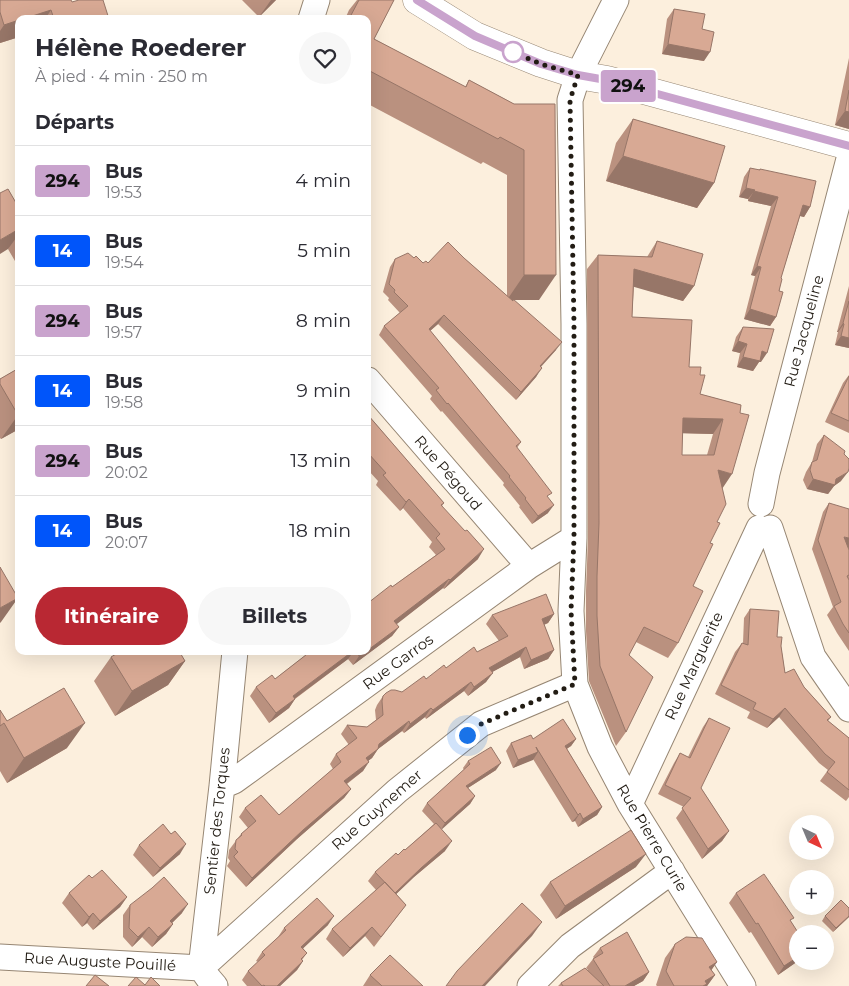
<!DOCTYPE html>
<html lang="fr">
<meta charset="utf-8">
<style>
:root{--surface:#fff;--page:#f7f7f7;--text:#2b2b33;--muted:#7c7c81;--line:#e1e1e2;--accent:#b92833}
body{margin:0;font-family:Montserrat,sans-serif;background:var(--page);color:var(--text);height:100vh;display:flex;flex-direction:column;font-size:19px;white-space:nowrap}
*{box-sizing:border-box;margin:0}
p{font-size:16px;color:var(--muted)}
.icon{flex:none;width:28px;height:28px;fill:none;stroke:currentColor;stroke-width:2;stroke-linecap:round;stroke-linejoin:round}
.map{position:relative;flex:1;overflow:hidden}
.drawer{position:absolute;left:15px;top:15px;width:356px;height:640px;display:flex;flex-direction:column;background:var(--surface);border-radius:10px;box-shadow:0 5px 20px #0002}
.drawer>*{flex:none}
.badge{padding:0 10px;border-radius:4px;font-size:18px;line-height:32px}
.needle{width:32px;rotate:136deg}
.tools{position:absolute;left:789px;top:815px;display:grid;gap:10px}
.tools a{display:grid;place-items:center;width:45px;height:45px;border-radius:50%;background:var(--surface);box-shadow:0 5px 20px #0002;font-size:25px}
.you{position:absolute;width:25px;height:25px;margin:-12px;border:4px solid #fff;border-radius:50%;background:#1a73e8;box-shadow:0 0 0 8px #1a73e833}
.map>.badge{position:absolute;translate:-50% -50%;box-shadow:0 0 0 2px #fff}
h2{padding:0 20px;font-size:19px;line-height:45px}
.round{display:grid;place-items:center;flex:none;width:52px;height:52px;border-radius:26px;background:var(--page)}
.summary{display:flex;align-items:center;justify-content:space-between;height:85px;padding:0 20px}
h1{font-size:24px;font-weight:700;line-height:38px}
.cta{display:flex;gap:10px;margin-top:auto;padding:10px 20px}
.cta a{flex:1;height:58px;border-radius:30px;background:var(--accent);color:#fff;font-size:20px;font-weight:700;line-height:58px;text-align:center}
.cta a+a{background:var(--page);color:var(--text)}
ul{padding:0;list-style:none}
li{display:flex;align-items:center;gap:15px;height:70px;padding:0 20px;border-top:1px solid var(--line)}
li div{flex:1}
li b{display:block;font-size:19px}
li em{font-style:normal}
li .badge{min-width:55px;font-weight:700;text-align:center}
.map>svg:first-child{display:block}
.lines{fill:none;stroke-linecap:round;stroke-linejoin:round}
.minor-casing{stroke:#968673;stroke-width:27}
.tertiary-casing{stroke:#968673;stroke-width:29}
.minor{stroke:#fff;stroke-width:25}
.tertiary{stroke:#fff;stroke-width:28}
.wall{fill:#ba917f;fill-rule:evenodd}
.shaded-wall{fill:#977668}
.building{fill:#d8a994;stroke:#977668;fill-rule:evenodd}
.line-casing{stroke:#fff;stroke-width:11}
.line{stroke:#c9a3cd;stroke-width:8}
.walk{stroke:#221c14;stroke-width:5;stroke-dasharray:0 9}
.stop-dot{fill:#fff;stroke:#c9a3cd;stroke-width:2.5}
.labels{text-anchor:middle;stroke-width:4.5;stroke-linejoin:round;paint-order:stroke}
.street-label{font-size:15px;fill:#221c14;stroke:#fff}
</style>
<div class="map">
<svg width="849" height="986" viewBox="0 0 849 986">
<rect width="100%" height="100%" fill="#fcefdd"/>
<g class="lines">
<defs>
<path id="minor" d="M616,0L578,75L570,100L574,324V538L571,611L575,684L600,747L630,804L743,986
M311,19L317,0
M368,380L529,566
M761,504L767,473L849,159
M770,528L813,657L849,709
M222,786L234,781L529,566L574,538
M630,804L759,528
M0,957L201,968
M201,968L397,791L481,724L575,684
M215,986L209,979L201,968L222,786L235,651
M530,986L570,946L672,871"/>
<path id="tertiary" d="M417,0L475,36L541,63L578,75L607,80L849,146"/>
</defs>
<use href="#minor" class="minor-casing"/>
<use href="#tertiary" class="tertiary-casing"/>
<use href="#minor" class="minor"/>
<use href="#tertiary" class="tertiary"/>
</g>
<path class="wall" d="M0,0L72,2L109,19H19V37L0,43Z
M242,0H276L259,17Z
M357,0H394L374,39L465,87L469,80L514,104H555L539,300H513L556,350L541,367L536,377L516,400L438,324L430,331L521,442L517,448L548,498V513L532,524L519,507L520,506L503,485L504,483L442,411L441,412L430,399L432,396L379,335L384,326L400,313L388,300L389,298L383,292L390,267L395,259L414,258L423,263H428L464,258L507,296V175L483,162L481,164L368,104V19H345L349,10Z
M674,9L702,29L704,61L662,54L667,19Z
M849,58V129L835,125Z
M633,119L714,183L697,208L606,181L616,143Z
M750,168L759,170L760,169L810,207L804,217L800,216L781,278L776,317L770,326L744,319L755,276L751,275L771,206L748,201V199L739,197L744,177Z
M19,208V268L8,249Z
M657,241L694,286L683,301L634,286L632,317L689,367L700,394L741,405L722,488L717,522L710,543L693,586L678,643L668,658L636,642L629,655L626,732L616,746L589,681L586,631V591L588,538L587,269L598,255L647,257ZM682,433L713,434L707,455H682Z
M849,286V348L835,345L838,332H837Z
M743,327L761,362H759L753,371L737,367L740,353L732,351L736,337Z
M19,368V429L1,439L0,438V379Z
M849,375V433L825,422L843,383Z
M368,415L444,503L442,506L478,559L444,589L443,588L396,624L399,627L392,636L353,665L348,659L295,699L289,708L269,723L250,696L256,687L275,679L311,651H368L392,587L436,555L429,547L432,542L403,508L400,511L376,485L378,481L368,470Z
M824,435L844,454L841,481L834,486L828,494L807,489L803,480L806,472L812,462L817,444Z
M829,503L849,548H848L849,550V651L837,633L827,615L833,607L812,549L823,512Z
M750,609L777,637L781,646L785,673L804,687L831,717L828,721L849,738V797L846,801L820,781L828,770L819,763L779,717L767,728L747,718L750,712L715,694L735,652L742,643H743L744,618Z
M554,614L548,623L544,625L554,650L548,659L524,669L520,657L492,672L486,682L468,696L464,691L426,719L425,717L404,733L402,731L378,749L372,758L368,761L363,771L347,784L351,789L344,798L297,839L246,887L227,866L230,861L228,858L229,850L241,834L248,828L239,817L245,808L279,815L333,769L330,764L336,754L349,745L341,734L347,725L367,727L376,720L375,710L377,705L383,696L402,692L446,668L499,641L486,624L492,615Z
M111,657L185,661L168,685L115,716L94,681Z
M0,710L7,721L67,748L7,783L0,771Z
M709,718L701,788L729,831L722,841L702,859L676,818L684,807L658,794L674,763L680,753L688,757L703,727Z
M533,739H576L571,746L567,749L602,807L597,815L578,827L575,821L572,822L533,759L513,768L506,751L511,743Z
M468,761L496,770L468,788L475,796L470,804L441,829L445,851L414,877L396,894L406,905L374,947L365,936L343,957L326,939L332,929L376,890L368,881L375,872L405,850L434,824L422,811L427,803L464,770L463,768Z
M171,834L180,854L153,877L133,855L139,845Z
M636,867L556,919L540,895L550,882Z
M92,878L127,897L120,907L93,930L87,923L82,927L62,903L69,893Z
M736,893L791,922L798,961L778,975L751,932L749,933L729,903Z
M130,905L182,913L172,923L173,924L166,934L152,947L142,937L132,947L123,937V915Z
M825,916L849,917L833,932L822,921Z
M328,925L303,948L307,953L302,960L303,961L297,970L280,986H247L242,980L248,971L258,962L256,961L262,952L278,937L284,928Z
M675,944L717,962L711,970L715,975L707,986H657L656,985L665,958Z
M600,948L649,972L643,981L634,986H558L561,983L588,970L586,968L593,959L594,958L593,957Z
M370,975L423,986H363Z"/>
<path class="shaded-wall" d="M271,0H276L259,17Z
M51,10L45,19H23Z
M19,20V37L0,43V31L4,25Z
M668,44L710,52L704,61L662,54Z
M845,111L849,112V129L835,125Z
M623,156L714,183L697,208L606,181Z
M746,188L755,190L748,199L739,197Z
M754,191L778,197L771,206L748,201Z
M803,205L810,207L804,217L796,215Z
M19,229V234L8,249L0,254V240Z
M757,266L761,267L755,276L751,275Z
M634,269L694,286L683,301L624,284Z
M524,275H556L539,300H507Z
M750,309L776,317L770,326L744,319Z
M444,315L438,324L423,337L429,329Z
M843,323L844,324L838,332H837Z
M841,336L849,338V348L835,345Z
M738,341L747,344L740,353L732,351Z
M562,342L556,350L534,374L540,366Z
M762,351L767,353L761,362H759L753,371L737,367L743,357Z
M542,368L536,377L516,400L521,392Z
M19,414V429L1,439L18,415Z
M683,418L723,419L713,434L672,433Z
M718,470L732,474L722,489Z
M848,472L841,481L834,486L828,494L807,489L813,479H836Z
M409,499L403,508L400,511L406,502Z
M554,505L548,513L532,524L538,516Z
M844,537L849,538V548L838,546Z
M484,549L478,559L444,589L450,580Z
M449,579L443,588L388,631L394,621Z
M18,598L1,622L0,623V608Z
M554,614L548,623L535,628L542,619Z
M399,627L392,636L353,665L359,656L366,651H368V650Z
M526,647L520,657L483,677L489,668Z
M554,650L548,659L524,669L531,660Z
M353,651H354L348,659L286,705L293,696Z
M185,661L168,685L115,716L132,691Z
M493,673L486,682L468,696L474,687Z
M471,682L464,691L426,719L433,710Z
M295,699L289,708L269,723L276,713Z
M431,708L425,717L404,733L410,724Z
M785,708L779,717L767,728L773,719Z
M409,721L402,731L378,749L372,758L360,767L366,758L379,744Z
M85,723L67,748L7,783L24,758Z
M576,739L571,746L559,753L565,746Z
M538,752L533,760L513,768L518,760Z
M369,762L363,771L338,790L344,781Z
M501,763L496,770L460,793L466,786Z
M351,789L344,798L297,839L246,887L252,878L303,830Z
M475,796L470,804L440,831L445,823Z
M602,807L597,815L578,827L583,819Z
M580,813L575,821L572,822L578,815Z
M729,831L722,841L702,859L708,849Z
M452,841L445,851L414,877L388,902L395,893L421,868Z
M186,844L180,854L153,877L160,868Z
M646,854L636,867L556,919L565,906Z
M127,897L120,907L93,930L100,921Z
M188,904L182,913L164,931L170,921Z
M93,913L87,923L82,927L89,917Z
M334,916L328,925L295,956L301,947Z
M849,916V917L833,932L836,928Z
M542,922L532,936L485,986H482Z
M173,924L166,934L152,947L158,937Z
M149,927L142,937L132,947L138,937Z
M372,927L365,936L343,957L350,948Z
M798,957V961L778,975L784,966Z
M303,961L297,970L280,986H277Z
M717,962L708,975L709,967Z
M649,972L643,981L634,986H625Z
M715,975L707,986H702L705,981Z"/>
<path class="building" d="M0,0H71L72,2L79,0H103L109,19H54L51,10L23,19H19V20L4,25L0,12Z
M359,0H394L374,39L466,87L469,80L514,104H555L556,275H524V150L500,137L498,139L368,70V19H349Z
M674,9L705,14L702,29L714,32L710,52L668,44Z
M849,90V112L845,111Z
M633,119L725,146L714,183L623,156Z
M750,168L760,170V169L816,181L810,207L803,205L781,278L782,279L779,291L783,292L776,317L750,309L761,267L757,266L778,197L754,191L755,190L746,188Z
M8,189L19,208V229L0,240V193Z
M657,241L703,254L694,286L634,269L632,317L692,320L689,367H701L700,375H705L700,394L741,405L740,413L749,415L732,474L718,470L726,504L717,522L720,523L710,543L713,544L693,586L703,591L678,643L644,627L629,655L653,677L626,732L600,666L597,616V576L599,523L598,255L652,257ZM683,418L723,419L714,455H682Z
M448,242L464,258L513,301V299L562,342L540,366L542,368L521,392L444,315L429,329L521,442L516,446L552,493L547,496L554,505L538,516L525,499L526,498L509,477L510,476L448,403L447,404L436,390L439,388L384,326L408,306L394,292L395,290L389,284L395,259L408,253L414,258L416,256L423,263L426,261L428,263Z
M849,301V338L841,336L844,324L843,323Z
M743,327L774,329L767,353L762,351L760,361L743,357L747,344L738,341Z
M19,368V414L18,415L0,384V379Z
M849,376V421L831,413Z
M368,415L444,503L441,505L465,531L467,530L484,549L450,580L449,579L394,621L399,627L368,650V603L391,585L392,587L445,549L436,538L440,534L409,499L406,502L383,475L386,473L368,453Z
M824,435L845,451L844,454L849,459V468L848,472L836,479L835,485L813,479L810,470L812,462L817,460Z
M829,503L849,509V538L844,537L849,550V575L847,576L849,580V633L843,624L834,606L841,602L818,540Z
M0,567L18,598L0,608Z
M546,594L554,614L542,619L554,650L531,660L526,647L489,668L493,673L474,687L471,682L433,710L431,708L410,724L409,721L379,744L378,749L366,758L369,762L344,781L351,789L303,830L252,878L234,857V856L238,852L235,849L236,840L242,835L241,834L256,821L245,808L261,795L279,815L341,762L336,754L357,738L347,725L367,727L383,715L382,701L383,696L386,693L391,690H395L402,692L424,676L426,679L444,665L446,668L474,647L477,652L508,636L492,615Z
M750,609L779,611L777,637H782L781,646L785,673L794,669L804,687L831,717L827,720L849,738V790L827,772L835,762L825,754L785,708L773,719L753,709L756,703L721,685L742,643L748,645Z
M121,651H179L185,661L132,691L111,657Z
M311,651H353L293,696L295,699L276,713L256,687L272,675L275,679Z
M356,651H366L359,656Z
M64,688L85,723L24,758L4,723L0,726V710L7,721Z
M709,718L730,728L701,788L729,831L708,849L682,808L691,798L665,785L680,753L690,758Z
M563,719L576,739L565,746L602,807L583,819L580,813L578,815L536,747L538,752L518,760L511,743L531,735L533,739Z
M491,747L501,763L466,786L475,796L445,823L427,803L470,764L468,761Z
M436,823L452,841L421,868L395,893L375,872L396,853L398,855L404,849L405,850Z
M163,824L171,834L175,831L186,844L160,868L139,845Z
M631,830L646,854L565,906L550,882Z
M102,870L127,897L100,921L93,913L89,917L69,893L89,875L92,878Z
M764,874L794,918L790,920L799,934H798V957L784,966L758,923L756,924L736,893Z
M164,877L188,904L170,921L173,924L158,937L149,927L138,937L129,928L130,905L152,888Z
M385,882L406,905L381,937L372,927L350,948L332,929Z
M317,898L334,916L301,947L307,953L301,959L303,961L277,986H265L264,985L262,986L248,971L265,955L262,952L286,930L284,928Z
M841,900L849,908V916L836,928L825,916Z
M522,903L542,922L482,986H446L457,971Z
M627,932L649,972L625,986H610L593,959L603,953L600,948Z
M686,937L702,938L717,962L709,967L715,975L705,981L707,984L703,986H674L666,971L675,944Z
M390,955L423,986H382L370,975Z
M585,968L604,986H563L561,983Z
M95,975L109,986H86Z
M136,977L145,985L151,977L160,986H128Z"/>
<g class="lines">
<defs>
<path id="line" d="M417,0L475,36L541,64L578,75L606,80L849,146"/>
</defs>
<use href="#line" class="line-casing"/>
<use href="#line" class="line"/>
<path class="walk" d="M467,735L481,724L575,684L571,611L574,538V324L570,100L578,75L541,64L508,50L513,52"/>
</g>
<circle class="stop-dot" cx="513" cy="52" r="10"/>
<g class="labels">
<g class="street-label">
<text transform="translate(804 331) rotate(-75)" y="5">Rue Jacqueline</text>
<text transform="translate(448 473) rotate(49)" y="5">Rue Pégoud</text>
<text transform="translate(398 662) rotate(-36)" y="5">Rue Garros</text>
<text transform="translate(694 666) rotate(-65)" y="5">Rue Marguerite</text>
<text transform="translate(377 810) rotate(-41)" y="5">Rue Guynemer</text>
<text transform="translate(217 821) rotate(-84)" y="5">Sentier des Torques</text>
<text transform="translate(652 838) rotate(59)" y="5">Rue Pierre Curie</text>
<text transform="translate(100 962) rotate(3)" y="5">Rue Auguste Pouillé</text>
</g>
</g>
</svg>
<div class="tools">
<a><svg class="needle" viewBox="-14 -14 28 28"><path d="M0-13l5 13h-10z" fill="#e53935"/><path d="M0 13l5-13h-10z" fill="#7c7c81"/></svg></a>
<a>+</a>
<a>−</a>
</div>
<div class="you" style="left:467px;top:735px"></div>
<b class="badge" style="left:628px;top:86px;background:#c9a3cd;color:#111">294</b>
<section class="drawer">
<div class="summary"><div><h1>Hélène Roederer</h1><p>À pied · 4 min · 250 m</p></div><a class="round"><svg class="icon" aria-label="heart" viewBox="0 0 24 24"><path d="M12 20l-8-8c-3-5 5-10 8-4 3-6 11-1 8 4z"/></svg></a></div>
<h2>Départs</h2>
<ul>
<li><span class="badge" style="background:#c9a3cd;color:#111">294</span><div><b>Bus</b><p>19:53</p></div><em>4 min</em></li>
<li><span class="badge" style="background:#0055fa;color:#fff">14</span><div><b>Bus</b><p>19:54</p></div><em>5 min</em></li>
<li><span class="badge" style="background:#c9a3cd;color:#111">294</span><div><b>Bus</b><p>19:57</p></div><em>8 min</em></li>
<li><span class="badge" style="background:#0055fa;color:#fff">14</span><div><b>Bus</b><p>19:58</p></div><em>9 min</em></li>
<li><span class="badge" style="background:#c9a3cd;color:#111">294</span><div><b>Bus</b><p>20:02</p></div><em>13 min</em></li>
<li><span class="badge" style="background:#0055fa;color:#fff">14</span><div><b>Bus</b><p>20:07</p></div><em>18 min</em></li>
</ul>
<div class="cta"><a>Itinéraire</a><a>Billets</a></div>
</section>
</div>
